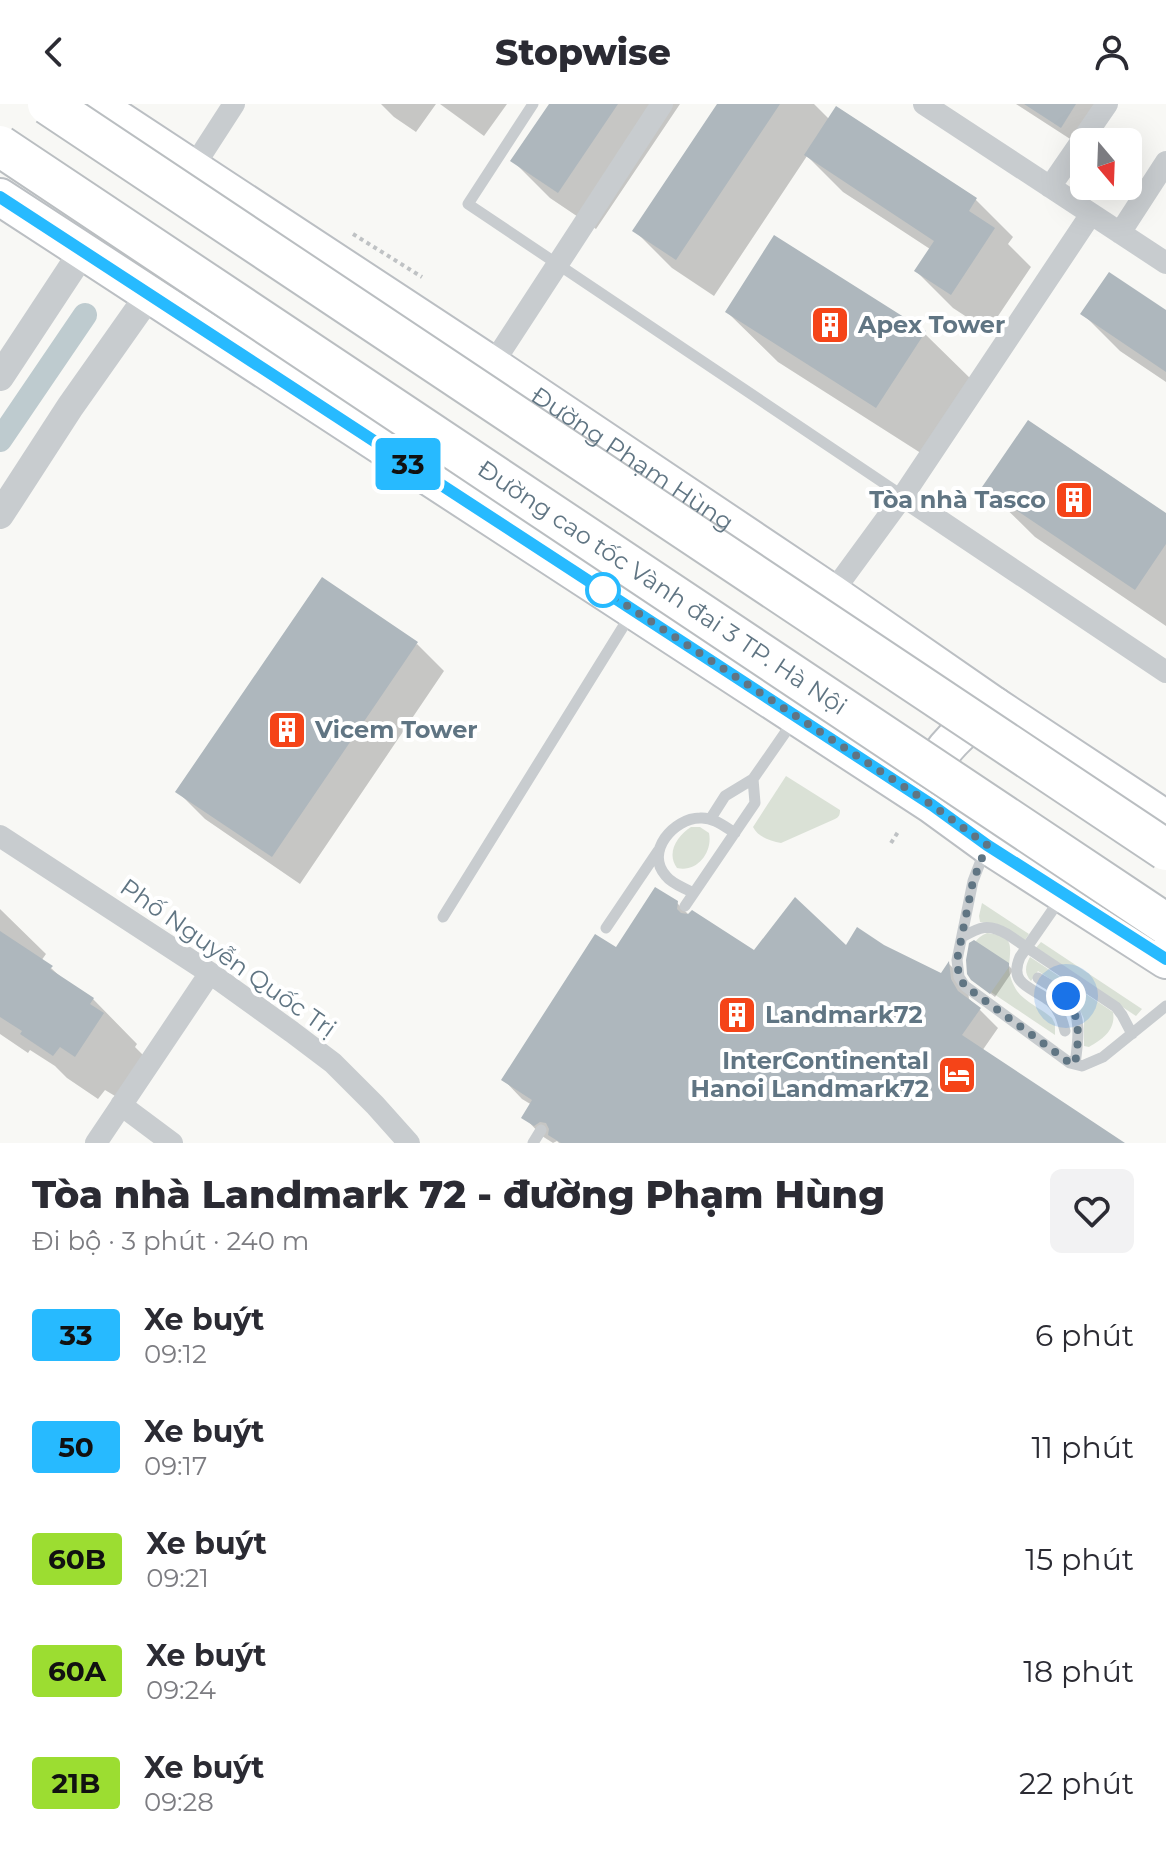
<!DOCTYPE html>
<html lang="vi">
<meta charset="utf-8">
<style>
:root{--surface:#fff;--page:#f2f2f3;--text:#2b2b33;--muted:#7c7c81}
body{margin:0;font-family:Montserrat,sans-serif;background:var(--page);color:var(--text);height:100vh;display:flex;flex-direction:column;font-size:30px;white-space:nowrap}
*{box-sizing:border-box;margin:0}
p{font-size:26px;color:var(--muted)}
.icon{flex:none;width:44px;height:44px;fill:none;stroke:currentColor;stroke-width:2;stroke-linecap:round;stroke-linejoin:round}
.map{position:relative;height:1039px;overflow:hidden}
.drawer{display:flex;flex-direction:column;background:var(--surface);flex:1}
.drawer>*{flex:none}
.badge{padding:0 16px;border-radius:6px;font-size:28px;line-height:52px}
.needle{width:52px;rotate:161deg}
.buttons{position:absolute;left:1070px;top:24px;display:grid;gap:16px}
.buttons a{display:grid;place-items:center;width:72px;height:72px;border-radius:12px;background:var(--surface);box-shadow:0 8px 32px #0002;font-size:40px}
.you{position:absolute;width:40px;height:40px;margin:-20px;border:6px solid #fff;border-radius:50%;background:#1a73e8;box-shadow:0 0 0 12px #1a73e833}
.map>.badge{position:absolute;translate:-50% -50%;box-shadow:0 0 0 4px #fff}
.round{display:grid;place-items:center;flex:none;width:84px;height:84px;border-radius:12px;background:var(--page)}
.headline{display:flex;align-items:center;justify-content:space-between;height:136px;padding:0 32px}
h1{font-size:38px;font-weight:800;line-height:60px}
ul{padding:0;list-style:none}
li{display:flex;align-items:center;gap:24px;height:112px;padding:0 32px}
li div{flex:1}
li b{display:block;font-size:30px}
li em{font-style:normal}
li .badge{min-width:88px;font-weight:700;text-align:center}
header{display:flex;justify-content:space-between;align-items:center;height:104px;padding:0 32px;background:var(--surface);font-size:36px;font-weight:800}
.map>svg:first-child{display:block}
.green{fill:#dae1d6}
.shadow{fill:#0003}
.lines{fill:none;stroke-linecap:round;stroke-linejoin:round}
.canal{stroke:#becbcf;stroke-width:24}
.building{fill:#aeb7bd}
.primary-casing{stroke:#bbbfc3;stroke-width:40}
.path{stroke:#bfc2c4;stroke-width:4;stroke-dasharray:4 4;stroke-linecap:butt}
.service{stroke:#c8cccf;stroke-width:11}
.minor{stroke:#c8cccf;stroke-width:22}
.tertiary{stroke:#c8cccf;stroke-width:28}
.primary{stroke:#fff;stroke-width:36}
.motorway-bridge-casing{stroke:#babec1;stroke-width:44;stroke-linecap:butt}
.motorway-bridge{stroke:#fff;stroke-width:40}
.line-casing{stroke:#fff;stroke-width:18}
.line{stroke:#27baff;stroke-width:12}
.walk{stroke:#607583;stroke-width:8;stroke-dasharray:0 14.4}
.stop-dot{fill:#fff;stroke:#27baff;stroke-width:4}
.labels{text-anchor:middle;stroke-width:8;stroke-linejoin:round;paint-order:stroke}
.poi-label{font-size:24px;font-weight:bold;fill:#607583;stroke:#fff;text-anchor:start}
.street-label{font-size:24px;fill:#607583;stroke:#fff}
</style>
<header><svg class="icon" aria-label="back" viewBox="0 0 24 24"><path d="M15 5l-7 7 7 7"/></svg>Stopwise<svg class="icon" aria-label="person" viewBox="0 0 24 24"><circle cx="12" cy="8" r="4"/><path d="M4 21q1-7 8-7t8 7"/></svg></header>
<div class="map">
<svg width="1166" height="1039" viewBox="0 0 1166 1039">
<rect width="100%" height="100%" fill="#f8f8f5"/>
<path class="green" d="M786,672L840,706C840,711 839,713 835,715L781,739C770,737 758,733 753,723Z
M691,723H700L709,729C713,748 697,769 677,764C666,749 677,732 691,723Z
M982,799L1029,830L1025,836L997,820L980,818L979,812Z
M987,829C1016,832 1010,842 1009,864C1009,871 1013,881 1017,887C1025,898 1042,905 1052,914L1055,920V931L976,878C972,859 965,838 987,829Z
M1041,838L1142,905L1136,912L1035,845Z
M1030,853L1113,908C1116,926 1103,935 1089,943L1084,942V915L1073,890L1038,867L1031,877C1024,869 1025,862 1030,853Z"/>
<path class="shadow" d="M381,0H436L416,28L394,13Z
M440,0H507L484,32Z
M551,0H680L596,125L550,94L513,57Z
M719,0H814L830,16L837,5L976,96L1013,133L1008,140L1031,163L988,227L953,204L916,167L930,145L843,88L807,52L714,192L672,164L635,127Z
M1016,0H1102L1081,42Z
M727,208L924,229L975,279L927,353L778,258Z
M1166,208V278L1120,247L1083,210Z
M984,383L1166,412V522L1035,433Z
M417,540L444,567L300,780L205,715L178,688Z
M677,799L689,811L755,849L883,843L942,871L949,860L967,878L969,895L998,924L982,947L1121,1039H559L557,1037L553,1039L542,1032L524,1013L532,1001L522,995L504,976L616,846Z
M0,805L46,850L41,857L51,864L64,876L93,895L137,940L135,943L147,955L120,995L105,986L98,995L67,974L55,962L30,946L28,949L0,930Z
M1008,861L1012,865V868L995,893L978,880Z"/>
<g class="lines">
<path class="canal" d="M0,336L85,211"/>
</g>
<path class="building" d="M549,0H618L558,89L510,57Z
M717,0H780L676,156L632,127Z
M1024,0H1076L1061,24Z
M836,2L977,94L969,107L995,124L951,191L914,167L934,137L804,51Z
M774,131L926,227L876,304L725,208Z
M1109,168L1166,206V268L1080,210Z
M1028,316L1166,409V440L1135,486L982,383Z
M322,473L418,538L272,753L175,688Z
M655,783L678,797L677,805L681,809L688,810L692,806L754,846L795,793L846,841L857,823L884,841L941,869L949,857L951,875L958,887L981,904L962,931L1125,1039H561L548,1031L549,1025L546,1019L540,1018L534,1022L521,1014L532,996L501,976L595,830L616,843Z
M0,827L53,862L50,865L94,894L90,900L104,909L75,953L60,943L53,952L20,930L22,927L0,913Z
M974,836L1009,859V863L990,890L971,876L967,870L966,856L969,839Z"/>
<g class="lines">
<defs>
<g id="primary">
<path id="s1" d="M95,0L492,261L832,489L995,602L1166,715"/>
<path d="M0,93L932,701L987,741L1166,856"/>
<path d="M931,693C931,692 929,681 929,680C932,647 970,619 995,602"/>
</g>
</defs>
<use href="#primary" class="primary-casing"/>
<path class="path" d="M353,130L422,173
M891,739L898,728"/>
<path class="service" d="M533,0L468,100L903,392
M711,714L725,692L753,675
M985,746L973,777L957,856L959,873L965,882L1070,959L1082,962L1103,953L1166,902
M693,789C685,784 672,780 666,772C644,748 674,714 700,714C713,713 724,722 735,729
M1061,794L1020,853C1008,881 1032,883 1050,897C1059,905 1062,915 1065,927
M685,802L755,699L753,675L794,616
M443,813L631,510
M606,824L658,747
M962,833C980,823 988,819 1007,830L1116,903L1122,911L1132,930
M1038,874C1047,880 1058,885 1065,892C1083,909 1078,938 1075,960
M533,1039L541,1026"/>
<path class="minor" d="M924,0L1166,159
M192,65L234,0
M1050,83L1107,0
M1120,129L1166,58
M492,261L662,0
M903,392L1166,568
M832,489L903,392L1091,110
M0,732L210,869L292,928L333,959L375,1001L409,1039
M121,1001L172,1039
M96,1039L210,869"/>
<path class="tertiary" d="M0,273L83,147
M0,411L70,303L149,191"/>
<use href="#primary" class="primary"/>
<defs>
<g id="motorway-bridge">
<path d="M48,0L1166,746"/>
<path id="s2" d="M0,42L1166,820"/>
</g>
</defs>
<use href="#motorway-bridge" class="motorway-bridge-casing"/>
<use href="#motorway-bridge" class="motorway-bridge"/>
</g>
<g class="lines">
<defs>
<path id="line" d="M0,93L932,701L987,741L1166,855"/>
</defs>
<use href="#line" class="line-casing"/>
<use href="#line" class="line"/>
<path class="walk" d="M603,486L932,701L987,741L973,777L957,856L959,873L965,882L1070,959L1075,960C1079,935 1081,914 1066,892"/>
</g>
<defs>
<symbol id="building-square" viewBox="-11 -11 22 22"><rect x="-9" y="-9" width="18" height="18" rx="4" fill="#f54418" stroke="#fff"/><path d="M-4-6H4V6H1V3H-1V6H-4ZM-2.5-4.3h1.7v1.8h-1.7ZM.8-4.3h1.7v1.8H.8ZM-2.5-1h1.7V.8h-1.7ZM.8-1h1.7V.8H.8Z" fill="#fff"/></symbol>
<symbol id="hotel-square" viewBox="-11 -11 22 22"><rect x="-9" y="-9" width="18" height="18" rx="4" fill="#f54418" stroke="#fff"/><path d="M-6-4.5h1.5V1H6V5H4.5V3h-9V5H-6ZM-4 0a1.8 1.8 0 1 1 3.6 0ZM.5 0V-2.5h3Q6-2.5 6 0Z" fill="#fff"/></symbol>
</defs>
<g fill-rule="evenodd">
<use href="#building-square" x="808" y="199" width="44" height="44"/>
<use href="#building-square" x="1052" y="374" width="44" height="44"/>
<use href="#building-square" x="265" y="604" width="44" height="44"/>
<use href="#building-square" x="715" y="889" width="44" height="44"/>
<use href="#hotel-square" x="935" y="949" width="44" height="44"/>
</g>
<circle class="stop-dot" cx="603" cy="486" r="16"/>
<g class="labels">
<g class="poi-label">
<text x="858" y="229">Apex Tower</text>
<text x="1046" y="404" text-anchor="end">Tòa nhà Tasco</text>
<text x="315" y="634">Vicem Tower</text>
<text x="765" y="919">Landmark72</text>
<text x="929" y="965" text-anchor="end">InterContinental<tspan x="929" dy="28">Hanoi Landmark72</tspan></text>
</g>
<g class="street-label">
<text dy="8" stroke="none"><textPath href="#s1" startOffset="644">Đường Phạm Hùng</textPath></text>
<text dy="8" stroke="none"><textPath href="#s2" startOffset="796">Đường cao tốc Vành đai 3 TP. Hà Nội</textPath></text>
<text transform="translate(228 854) rotate(35)" y="8">Phố Nguyễn Quốc Trị</text>
</g>
</g>
</svg>
<div class="buttons">
<a><svg class="needle" viewBox="-14 -14 28 28"><path d="M0-13l5 13h-10z" fill="#e53935"/><path d="M0 13l5-13h-10z" fill="#7c7c81"/></svg></a>
</div>
<div class="you" style="left:1066px;top:892px"></div>
<b class="badge" style="left:408px;top:360px;background:#27baff;color:#111">33</b>
</div>
<section class="drawer">
<div class="headline"><div><h1>Tòa nhà Landmark 72 - đường Phạm Hùng</h1><p>Đi bộ · 3 phút · 240 m</p></div><a class="round"><svg class="icon" aria-label="heart" viewBox="0 0 24 24"><path d="M12 20l-8-8c-3-5 5-10 8-4 3-6 11-1 8 4z"/></svg></a></div>
<ul>
<li><span class="badge" style="background:#27baff;color:#111">33</span><div><b>Xe buýt</b><p>09:12</p></div><em>6 phút</em></li>
<li><span class="badge" style="background:#27baff;color:#111">50</span><div><b>Xe buýt</b><p>09:17</p></div><em>11 phút</em></li>
<li><span class="badge" style="background:#9cdd31;color:#111">60B</span><div><b>Xe buýt</b><p>09:21</p></div><em>15 phút</em></li>
<li><span class="badge" style="background:#9cdd31;color:#111">60A</span><div><b>Xe buýt</b><p>09:24</p></div><em>18 phút</em></li>
<li><span class="badge" style="background:#9cdd31;color:#111">21B</span><div><b>Xe buýt</b><p>09:28</p></div><em>22 phút</em></li>
</ul>
</section>
